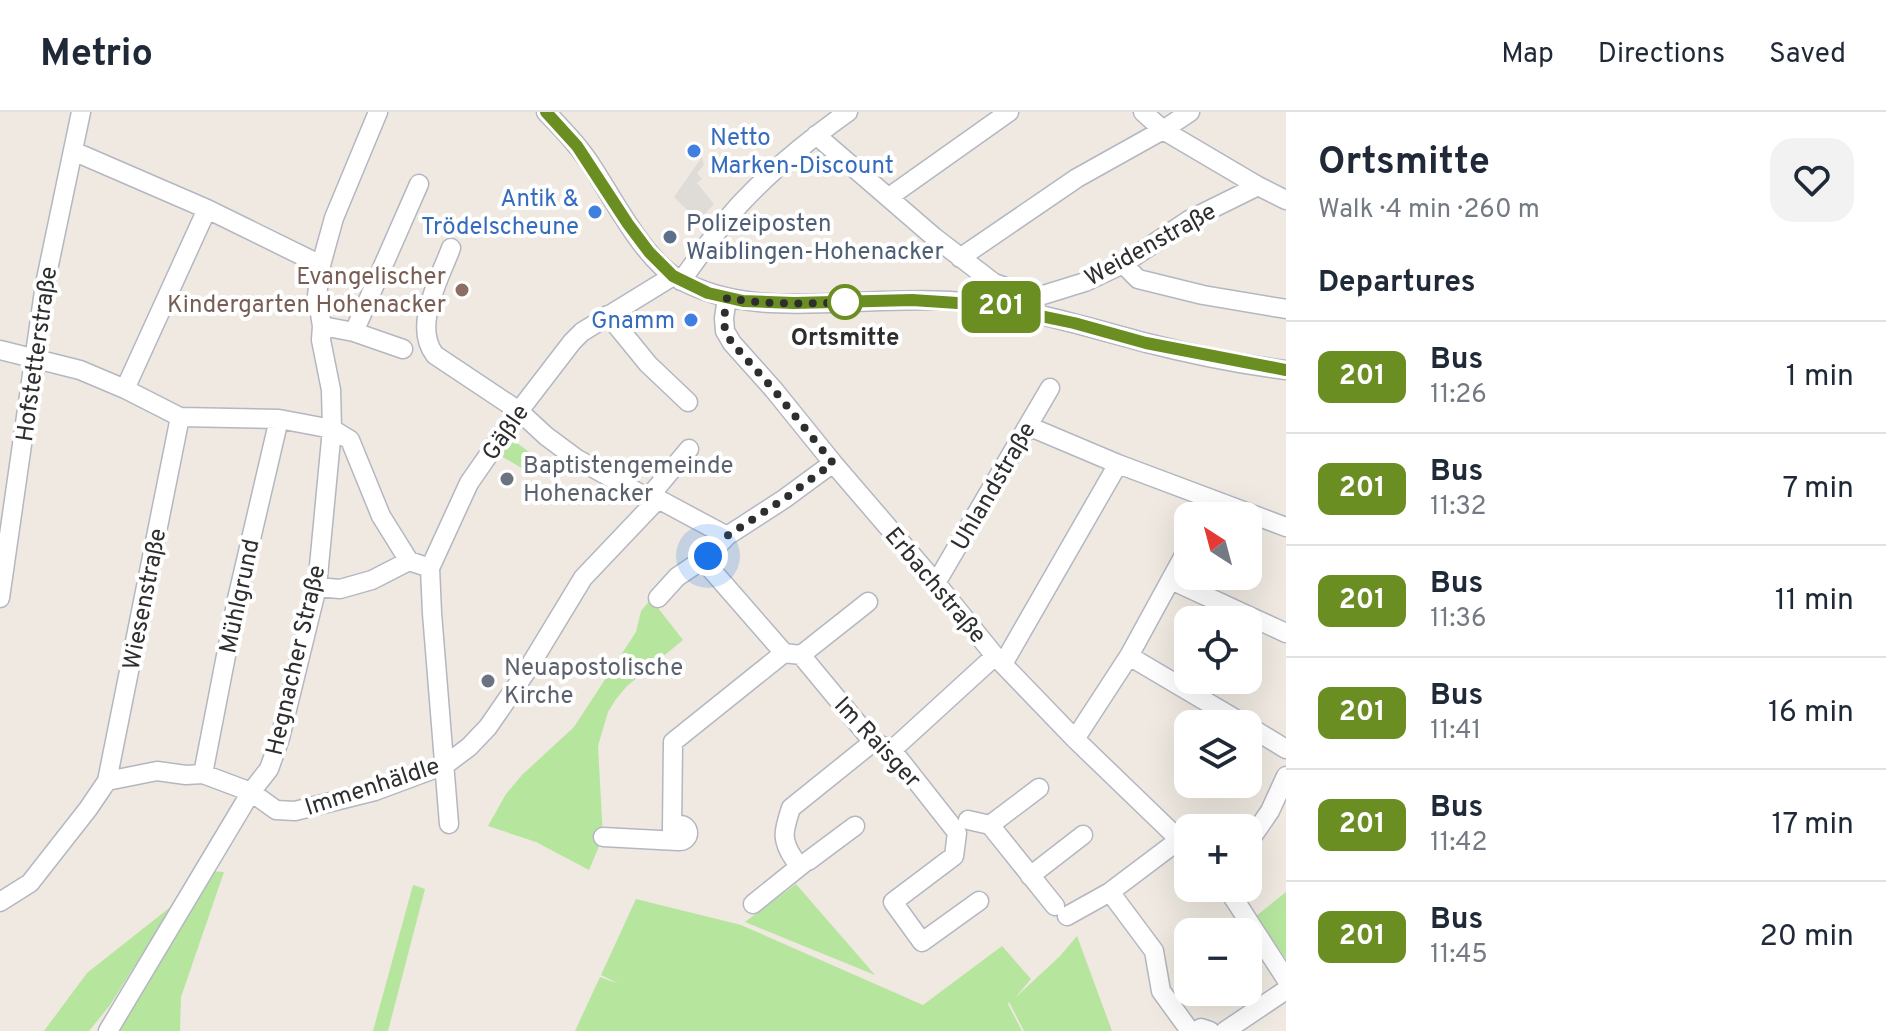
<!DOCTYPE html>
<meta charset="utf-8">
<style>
:root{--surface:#fff;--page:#f2f2f3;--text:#1f2937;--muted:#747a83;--line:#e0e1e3}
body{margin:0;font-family:Overpass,sans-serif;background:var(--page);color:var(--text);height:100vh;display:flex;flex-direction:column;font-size:30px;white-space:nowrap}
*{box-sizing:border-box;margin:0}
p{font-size:26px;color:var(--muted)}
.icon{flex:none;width:44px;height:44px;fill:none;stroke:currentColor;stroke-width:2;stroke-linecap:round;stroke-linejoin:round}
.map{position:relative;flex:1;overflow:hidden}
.panel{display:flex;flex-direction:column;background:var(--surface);width:600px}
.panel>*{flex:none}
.badge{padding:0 16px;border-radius:12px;font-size:28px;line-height:52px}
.needle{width:52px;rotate:324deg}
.controls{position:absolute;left:1174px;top:390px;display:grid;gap:16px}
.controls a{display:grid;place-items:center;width:88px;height:88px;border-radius:16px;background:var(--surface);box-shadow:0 8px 32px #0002;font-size:40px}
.you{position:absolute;width:40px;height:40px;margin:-20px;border:6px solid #fff;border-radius:50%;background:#1a73e8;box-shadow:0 0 0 12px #1a73e833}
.map>.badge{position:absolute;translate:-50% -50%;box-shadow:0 0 0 4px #fff}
h2{padding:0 32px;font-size:30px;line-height:72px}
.round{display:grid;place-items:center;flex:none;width:84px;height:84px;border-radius:24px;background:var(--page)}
.headline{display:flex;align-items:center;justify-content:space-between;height:136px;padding:0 32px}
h1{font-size:38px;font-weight:700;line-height:60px}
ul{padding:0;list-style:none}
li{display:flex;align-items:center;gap:24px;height:112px;padding:0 32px;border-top:2px solid var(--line)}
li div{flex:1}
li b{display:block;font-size:30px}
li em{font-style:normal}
li .badge{min-width:88px;font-weight:700;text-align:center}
header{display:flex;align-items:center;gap:48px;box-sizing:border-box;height:112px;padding:0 40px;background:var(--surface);border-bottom:2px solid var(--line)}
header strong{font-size:38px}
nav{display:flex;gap:44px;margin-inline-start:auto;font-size:28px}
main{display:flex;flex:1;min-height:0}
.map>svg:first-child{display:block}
.green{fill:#b6e59e}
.plaza{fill:#dfdcd8}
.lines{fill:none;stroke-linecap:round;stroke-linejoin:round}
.minor-casing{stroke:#b4b7c1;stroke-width:21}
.minor{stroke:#fff;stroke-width:18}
.line-casing{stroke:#fff;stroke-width:18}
.line{stroke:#6b8e23;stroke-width:12}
.walk{stroke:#2e2e2e;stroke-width:8;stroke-dasharray:0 14.4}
.shop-dot{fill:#3f7fe0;stroke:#fff;stroke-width:3}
.service-dot{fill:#5c6f8a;stroke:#fff;stroke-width:3}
.education-dot{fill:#8d6e63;stroke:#fff;stroke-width:3}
.stop-dot{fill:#fff;stroke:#6b8e23;stroke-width:4}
.worship-dot{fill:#6b7280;stroke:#fff;stroke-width:3}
.labels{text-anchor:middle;stroke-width:8;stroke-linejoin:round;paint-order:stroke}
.shop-label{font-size:24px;fill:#366cbe;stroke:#fff;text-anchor:end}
.service-label{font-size:24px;fill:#4e5e75;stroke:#fff;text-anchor:start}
.street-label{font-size:24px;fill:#2e2e2e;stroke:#fff}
.education-label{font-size:24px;fill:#785e54;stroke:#fff;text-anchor:end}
.stop-label{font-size:24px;font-weight:bold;fill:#2e2e2e;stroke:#fff}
.worship-label{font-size:24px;fill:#5b616d;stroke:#fff;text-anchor:start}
</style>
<header>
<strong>Metrio</strong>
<nav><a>Map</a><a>Directions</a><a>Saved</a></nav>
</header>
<main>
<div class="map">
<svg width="1286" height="919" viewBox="0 0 1286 919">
<rect width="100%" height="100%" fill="#efe9e1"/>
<path class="green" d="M506,323L540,348L532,362L494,340Z
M651,487L683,528L627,574L616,587L608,600L598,634L603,725L589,758L536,730L488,714L506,682L522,663L574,615L636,520L641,499Z
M209,759L224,760L181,885L180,919H116Z
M796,772L875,863L745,810Z
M413,773L425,777L388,919H373Z
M1286,780V847L1256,804Z
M636,787L741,813L923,893L1002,834L1031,867L1015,886L1060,844L1077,824L1112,919H1024L1009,890L1008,892L1022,919H575L600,865L619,872L601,863Z
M173,793L110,893L89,919H44L87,861Z"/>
<path class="plaza" d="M702,45L704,53L697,61L702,67L697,71L714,92L698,109L674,85Z"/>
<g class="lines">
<defs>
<path id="minor" d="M546,0C563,18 580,35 593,56C614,88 644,147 677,166C736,201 814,191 880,189C916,188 954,187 989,193C1041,201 1092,216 1143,230C1190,242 1238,252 1286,258
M1143,0L1163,18L1258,74L1286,88
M816,23L934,125L994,171L991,182
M73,39L207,97L321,153
M889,85L1009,0
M451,136C440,166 412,214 435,243L519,299L546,324L577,347L648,386L658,387L727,424
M960,146L1077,66L1163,18L1190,0
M1123,152L1138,167L1203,183L1286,197
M681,169C701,142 720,113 743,89C775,55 810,27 848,0
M994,171L1031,184L1043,183L1085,170L1123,152L1189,108L1258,74
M727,186L724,206L725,219L732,231L774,278L833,351L936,471L995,544L1075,627L1188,736
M608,203L648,252L688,290
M322,214L354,220L403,237
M354,220L419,72
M0,238L80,258L125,277L180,305L279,307L332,317L350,328L381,404L409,449L430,456L432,501L449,712
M125,277L207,97
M1028,314L1118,352L1286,415
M833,351L784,387L727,424L708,444L709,455L784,541L801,543L873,630L892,638L955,718
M648,386L689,337
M430,456L469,371L519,299L572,230L582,220L673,164
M1171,468L1286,521
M936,471L1050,276
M317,475L340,477L372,468L409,449
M0,486L45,172L81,0
M658,486L677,465L708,444
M801,543L868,490
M1129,544L1244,612
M1003,552L1118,352
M1248,614L1286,637
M1075,627L1129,544L1188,436
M892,638L995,544
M203,662L237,487L279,307
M107,669L157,659L186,663L203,662L251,680L276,698L295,699L375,679L445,653L469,635L488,615L526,560L583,466L658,387
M968,708L990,713L1055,794
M672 721a8 8 0 1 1 16 0a8 8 0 1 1-16 0Z
M990,713L1039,676
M672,718L673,630L784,541
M957,721L954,744L893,790L922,830L979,789
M603,725L678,729
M1248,731L1270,699L1286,664
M794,747C780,727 784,718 791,696L873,630
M808,749L855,714
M1030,764L1083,723
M1227,776L1286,867
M1110,780L1154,839L1161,879L1190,919
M0,790L30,771L88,697L107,669L180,305
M753,792L804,751
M1067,804L1110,780L1179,728
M108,919L251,680L269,657L280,626L317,475L332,317L331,278L321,228L322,214L317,184L321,153L334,106L378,0
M1197,919L1201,916L1210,919
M1225,919L1286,878"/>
</defs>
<use href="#minor" class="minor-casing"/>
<use href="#minor" class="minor"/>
</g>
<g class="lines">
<defs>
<path id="line" d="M546,0L577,34L628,112L649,140L673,164L708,181L743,189L794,191L912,188L988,193L1074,211L1146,231L1286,258"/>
</defs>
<use href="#line" class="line-casing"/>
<use href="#line" class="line"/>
<path class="walk" d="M708,444L727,424L784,387L833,351L774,278L732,231L725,219L724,206L727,186C767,193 809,192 850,190H845"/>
</g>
<g class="shop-dot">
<circle cx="694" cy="39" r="8"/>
<circle cx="595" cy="100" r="8"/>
<circle cx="691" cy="208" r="8"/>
</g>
<circle class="service-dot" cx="670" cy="125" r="8"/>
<circle class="education-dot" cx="462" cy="178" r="8"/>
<circle class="stop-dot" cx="845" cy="190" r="16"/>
<g class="worship-dot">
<circle cx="507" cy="367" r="8"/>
<circle cx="488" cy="569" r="8"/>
</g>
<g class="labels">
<g class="shop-label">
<text x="710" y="33" text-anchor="start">Netto<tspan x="710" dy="28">Marken-Discount</tspan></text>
<text x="579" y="94">Antik &amp;<tspan x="579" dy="28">Trödelscheune</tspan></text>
<text x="675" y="216">Gnamm</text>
</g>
<g class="service-label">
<text x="686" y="119">Polizeiposten<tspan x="686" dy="28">Waiblingen-Hohenacker</tspan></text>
</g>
<g class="street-label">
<text transform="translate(1150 132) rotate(-29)" y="8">Weidenstraße</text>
<text transform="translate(36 242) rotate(-82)" y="8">Hofstetterstraße</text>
<text transform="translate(505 320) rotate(-55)" y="8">Gäßle</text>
<text transform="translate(993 374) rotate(-60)" y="8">Uhlandstraße</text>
<text transform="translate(936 473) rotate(50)" y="8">Erbachstraße</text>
<text transform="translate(239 484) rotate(-78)" y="8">Mühlgrund</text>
<text transform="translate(144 487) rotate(-79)" y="8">Wiesenstraße</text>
<text transform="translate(295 548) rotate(-77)" y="8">Hegnacher Straße</text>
<text transform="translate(878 630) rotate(47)" y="8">Im Raisger</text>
<text transform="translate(372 674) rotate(-18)" y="8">Immenhäldle</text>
</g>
<g class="education-label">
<text x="446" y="172">Evangelischer<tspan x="446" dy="28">Kindergarten Hohenacker</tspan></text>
</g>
<g class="stop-label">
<text x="845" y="233">Ortsmitte</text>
</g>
<g class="worship-label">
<text x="523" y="361">Baptistengemeinde<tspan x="523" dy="28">Hohenacker</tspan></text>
<text x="504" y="563">Neuapostolische<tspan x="504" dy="28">Kirche</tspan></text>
</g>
</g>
</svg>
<div class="controls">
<a><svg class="needle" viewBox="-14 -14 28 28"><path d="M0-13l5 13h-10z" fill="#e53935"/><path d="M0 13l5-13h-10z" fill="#747a83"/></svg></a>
<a><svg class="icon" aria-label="locate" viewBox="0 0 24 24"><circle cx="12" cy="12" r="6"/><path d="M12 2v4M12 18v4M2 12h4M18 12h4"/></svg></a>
<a><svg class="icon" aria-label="layers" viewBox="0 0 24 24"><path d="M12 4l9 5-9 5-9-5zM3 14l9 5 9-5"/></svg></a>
<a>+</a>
<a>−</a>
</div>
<div class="you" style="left:708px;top:444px"></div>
<b class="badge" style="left:1001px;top:195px;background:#6b8e23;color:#fff">201</b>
</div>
<section class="panel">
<div class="headline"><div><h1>Ortsmitte</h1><p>Walk · 4 min · 260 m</p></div><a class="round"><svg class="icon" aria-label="heart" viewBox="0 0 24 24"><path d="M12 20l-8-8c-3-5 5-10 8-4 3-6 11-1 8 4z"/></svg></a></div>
<h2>Departures</h2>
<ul>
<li><span class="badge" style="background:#6b8e23;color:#fff">201</span><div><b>Bus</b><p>11:26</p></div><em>1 min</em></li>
<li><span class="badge" style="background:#6b8e23;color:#fff">201</span><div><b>Bus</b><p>11:32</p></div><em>7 min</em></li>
<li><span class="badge" style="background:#6b8e23;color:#fff">201</span><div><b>Bus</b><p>11:36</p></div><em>11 min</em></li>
<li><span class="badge" style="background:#6b8e23;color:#fff">201</span><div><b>Bus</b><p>11:41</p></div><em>16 min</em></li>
<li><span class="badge" style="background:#6b8e23;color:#fff">201</span><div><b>Bus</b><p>11:42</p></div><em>17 min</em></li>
<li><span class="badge" style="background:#6b8e23;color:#fff">201</span><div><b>Bus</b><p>11:45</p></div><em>20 min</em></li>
</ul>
</section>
</main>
